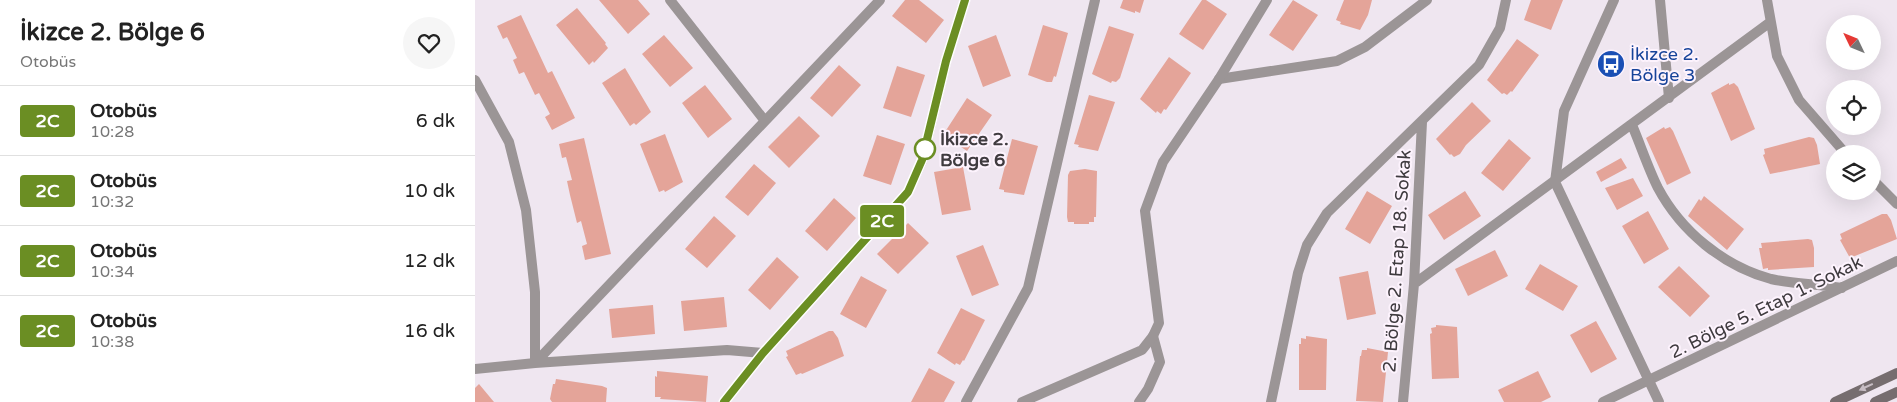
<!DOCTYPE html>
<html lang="tr">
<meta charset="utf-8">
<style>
:root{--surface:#fff;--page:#f6f6f6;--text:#222;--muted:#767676;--line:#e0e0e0}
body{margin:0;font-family:"Varela Round",sans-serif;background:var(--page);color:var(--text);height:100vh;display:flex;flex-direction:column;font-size:19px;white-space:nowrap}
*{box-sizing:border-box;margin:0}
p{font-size:16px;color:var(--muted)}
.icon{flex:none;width:28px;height:28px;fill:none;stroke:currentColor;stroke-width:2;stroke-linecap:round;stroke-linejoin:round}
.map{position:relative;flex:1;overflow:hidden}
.details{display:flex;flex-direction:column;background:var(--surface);width:475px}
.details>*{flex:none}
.badge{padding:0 10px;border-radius:4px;font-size:18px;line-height:32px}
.needle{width:32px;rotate:313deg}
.fabs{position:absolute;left:1351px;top:15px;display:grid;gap:10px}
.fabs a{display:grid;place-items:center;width:55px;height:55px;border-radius:50%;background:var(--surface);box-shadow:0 5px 20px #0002;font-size:25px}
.map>.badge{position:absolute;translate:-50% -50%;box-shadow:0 0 0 2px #fff}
.round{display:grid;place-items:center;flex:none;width:52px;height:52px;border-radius:26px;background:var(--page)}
.headline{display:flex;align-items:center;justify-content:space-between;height:85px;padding:0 20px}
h1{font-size:24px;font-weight:800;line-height:38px}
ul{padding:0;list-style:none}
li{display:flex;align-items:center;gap:15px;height:70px;padding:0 20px;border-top:1px solid var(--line)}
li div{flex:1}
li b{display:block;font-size:19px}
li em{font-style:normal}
li .badge{min-width:55px;font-weight:700;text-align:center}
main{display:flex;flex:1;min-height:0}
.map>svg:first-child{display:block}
.building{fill:#e4a499}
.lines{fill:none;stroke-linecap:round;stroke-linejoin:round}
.minor{stroke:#9b9596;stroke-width:10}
.tertiary{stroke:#9b9596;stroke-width:10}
.secondary{stroke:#766d6f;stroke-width:10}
.oneway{fill:#c7bdc4}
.line-casing{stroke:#fff;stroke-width:11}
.line{stroke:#6b8e23;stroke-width:8}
.stop-dot{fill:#fff;stroke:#6b8e23;stroke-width:2.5}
.labels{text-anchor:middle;stroke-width:4;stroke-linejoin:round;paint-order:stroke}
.transit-label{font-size:18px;fill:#164399;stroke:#fdf3fd;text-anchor:start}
.stop-label{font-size:18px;font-weight:bold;fill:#3f3b3f;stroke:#fdf3fd;text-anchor:start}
.street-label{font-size:18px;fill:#3f3b3f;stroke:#fdf3fd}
</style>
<main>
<section class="details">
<div class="headline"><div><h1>İkizce 2. Bölge 6</h1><p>Otobüs</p></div><a class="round"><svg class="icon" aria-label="heart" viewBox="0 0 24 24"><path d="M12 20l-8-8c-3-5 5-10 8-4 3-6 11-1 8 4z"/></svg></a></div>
<ul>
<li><span class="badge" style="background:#6b8e23;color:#fff">2C</span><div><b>Otobüs</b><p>10:28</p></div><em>6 dk</em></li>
<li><span class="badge" style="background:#6b8e23;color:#fff">2C</span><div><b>Otobüs</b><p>10:32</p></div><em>10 dk</em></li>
<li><span class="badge" style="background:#6b8e23;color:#fff">2C</span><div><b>Otobüs</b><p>10:34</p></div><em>12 dk</em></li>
<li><span class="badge" style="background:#6b8e23;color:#fff">2C</span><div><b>Otobüs</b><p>10:38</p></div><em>16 dk</em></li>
</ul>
</section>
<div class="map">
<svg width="1422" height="402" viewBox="0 0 1422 402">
<rect width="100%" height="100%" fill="#efe6f0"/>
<path class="building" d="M124,0H163L175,14L153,34Z
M430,0H444L469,20L451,43L417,16Z
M648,0H669L665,13L660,11V13L645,8Z
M727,0H731L752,14L728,50L704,34Z
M818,0L843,15L818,51L794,35Z
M869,0H897L893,15L885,30L865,24L866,22L861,20Z
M1056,0H1088L1076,30L1049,20Z
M102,8L131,43L130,44L133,48L119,63L118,61L114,65L81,25Z
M46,15L73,73L77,71L100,118L77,130L70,117L75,114L64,93L60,95L49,72L44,74L38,60L42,58L32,37L28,39L22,26Z
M568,25L593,33L581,77L579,76L577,82H572L553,75Z
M634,26L659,34L645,78L641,82L637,81L636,83L617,74Z
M189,35L218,68L195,87L167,54Z
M521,35L536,76L508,87L493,46Z
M1042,39L1064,55L1037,92L1036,91L1032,95L1029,93L1027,94L1012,80Z
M694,57L716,73L691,110L689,109L686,114L682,111L681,113L665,99Z
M364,65L386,85L357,117L335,98Z
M422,66L450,75L436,117L408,108Z
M150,68L176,112L161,125L159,123L155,126L127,83Z
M1254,83V85L1259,83L1263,87L1280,129L1256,141L1236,93Z
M230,85L257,119L233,138L207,103Z
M614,95L640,102L623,151L603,147L604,145L599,144Z
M492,98L517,115L492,151L468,135Z
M997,102L1016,121L991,145L985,154L979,157L976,154L975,155L961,139Z
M324,116L345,136L314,168L293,147Z
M1189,127L1190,129L1195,127L1198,131L1216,173L1192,185L1171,138Z
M190,134L208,182L190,192L189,190L184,192L165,144Z
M402,135L430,144L416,185L388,176Z
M1334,137L1339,138L1342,145L1345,164L1295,174L1288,155L1290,154L1289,149Z
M109,138L136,254L110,260L107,246L112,244L106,221L102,223L95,195L92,181L97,180L91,157L87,158L84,144Z
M537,139L563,146L549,195L529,192V190L524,189Z
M1034,139L1056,158L1028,191L1006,173Z
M1146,158L1152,168L1126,182L1121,172Z
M279,164L301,183L273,216L250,197Z
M488,167L496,210L467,215L459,172Z
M610,169L622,171L621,217H619V222H614V224H599V222H593L592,217L593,175L595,171Z
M1158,178L1168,196L1142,210L1130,188Z
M892,191L917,206L895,244L870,229Z
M990,191L1006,216L969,240L953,215Z
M1229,196L1269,229L1252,250L1213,216L1224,199L1226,201Z
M359,198L381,218L352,251L330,231Z
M1173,211L1194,249L1169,264L1147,226Z
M1407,214H1412L1416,220L1422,239L1375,258L1365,240L1367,239L1365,234Z
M239,216L261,236L232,268L210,249Z
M433,223L454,243L423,274L402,254Z
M1333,239L1337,240L1339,248V267L1293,270V268L1288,269L1284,248H1287L1286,243Z
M508,245L524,285L497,296L481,256Z
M1020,250L1033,276L993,296L980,269Z
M302,257L324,277L295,310L273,290Z
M1065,264L1103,286L1088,311L1050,289Z
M1204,266L1235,296L1215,317L1183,287Z
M893,271L901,314L872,320L864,277Z
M386,276L412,290L391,328L365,314Z
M249,297L252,327L209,331L206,301Z
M178,305L180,334L137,338L134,309Z
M486,308L510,320L489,361L488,360L485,365L481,363L480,365L462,353Z
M1121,321L1142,359L1116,373L1095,335Z
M961,325L982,327L984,378L957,379L955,334L957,333L956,328L961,327Z
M354,331H358L363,338L369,356L327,374L326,373L321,375L311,357L313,356L311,351Z
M831,336L852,339L851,390H824V344H826V338L831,339Z
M892,348L913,352L908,402L881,401L885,356H886L887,350H892Z
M454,368L480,382L469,402H436Z
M182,371L233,376L231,402L185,399L186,397H180V376L182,377Z
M1063,371L1076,397L1066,402H1029L1023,390Z
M81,379L127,386L132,388L131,402H77L75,399L78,384H80Z
M4,384L19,402H0V388Z"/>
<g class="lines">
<path class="minor" d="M195,0L290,121
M1185,0L1194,98
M1292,0L1302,56L1324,100L1371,154
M744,79L862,61L890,47L952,0
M0,80L34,142L51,210L60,292V363
M1157,125C1166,146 1173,168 1183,188C1206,231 1248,266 1296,279C1318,284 1344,284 1367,288
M1398,180L1422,204
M939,284L1294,23
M60,363L405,0
M0,369L60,363L252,350L288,353
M249,402L288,353L433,192L447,161L471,61L490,0
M491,402L553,288L620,0
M664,402L673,389L685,362L678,336
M796,402L823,273L832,245L852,213L1004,65L1025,28L1031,0
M928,402L939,284L947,122
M1128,402L1422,261"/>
<path class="tertiary" d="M1139,0L1089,111L1080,182L1184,402
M547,402L667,350L678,336L684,323L670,211L688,162L744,79L792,0"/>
<path class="secondary" d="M1360,402L1422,373
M1400,402L1422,392"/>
</g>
<defs><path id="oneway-solid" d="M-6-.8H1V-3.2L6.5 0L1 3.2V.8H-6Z" transform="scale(1.25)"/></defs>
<use class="oneway" href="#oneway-solid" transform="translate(1391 387) rotate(155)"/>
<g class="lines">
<defs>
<path id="line" d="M249,402L288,353L433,192L447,160L471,61L490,0"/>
</defs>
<use href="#line" class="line-casing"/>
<use href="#line" class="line"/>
</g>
<defs>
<symbol id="bus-disc" viewBox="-11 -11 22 22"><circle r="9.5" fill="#1a4fb4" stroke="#fdf3fd"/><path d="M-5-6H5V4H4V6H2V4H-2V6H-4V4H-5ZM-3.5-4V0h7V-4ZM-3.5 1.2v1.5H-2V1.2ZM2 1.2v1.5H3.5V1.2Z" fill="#fff"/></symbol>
</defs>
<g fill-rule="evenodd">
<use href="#bus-disc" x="1120" y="48" width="32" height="32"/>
</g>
<circle class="stop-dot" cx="450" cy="149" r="10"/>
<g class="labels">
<g class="transit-label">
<text x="1155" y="60">İkizce 2.<tspan x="1155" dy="21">Bölge 3</tspan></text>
</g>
<g class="stop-label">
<text x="465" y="145">İkizce 2.<tspan x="465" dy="21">Bölge 6</tspan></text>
</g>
<g class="street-label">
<text transform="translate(922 261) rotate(-86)" y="6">2. Bölge 2. Etap 18. Sokak</text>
<text transform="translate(1291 307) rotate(-26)" y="6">2. Bölge 5. Etap 1. Sokak</text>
</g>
</g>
</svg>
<div class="fabs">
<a><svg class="needle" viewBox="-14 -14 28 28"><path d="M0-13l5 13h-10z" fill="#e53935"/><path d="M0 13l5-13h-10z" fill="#767676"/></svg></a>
<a><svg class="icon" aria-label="locate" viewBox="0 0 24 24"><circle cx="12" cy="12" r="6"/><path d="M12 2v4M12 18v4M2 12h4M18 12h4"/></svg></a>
<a><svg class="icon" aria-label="layers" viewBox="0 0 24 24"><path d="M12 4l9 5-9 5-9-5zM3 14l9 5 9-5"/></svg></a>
</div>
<b class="badge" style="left:407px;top:221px;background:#6b8e23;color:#fff">2C</b>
</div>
</main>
